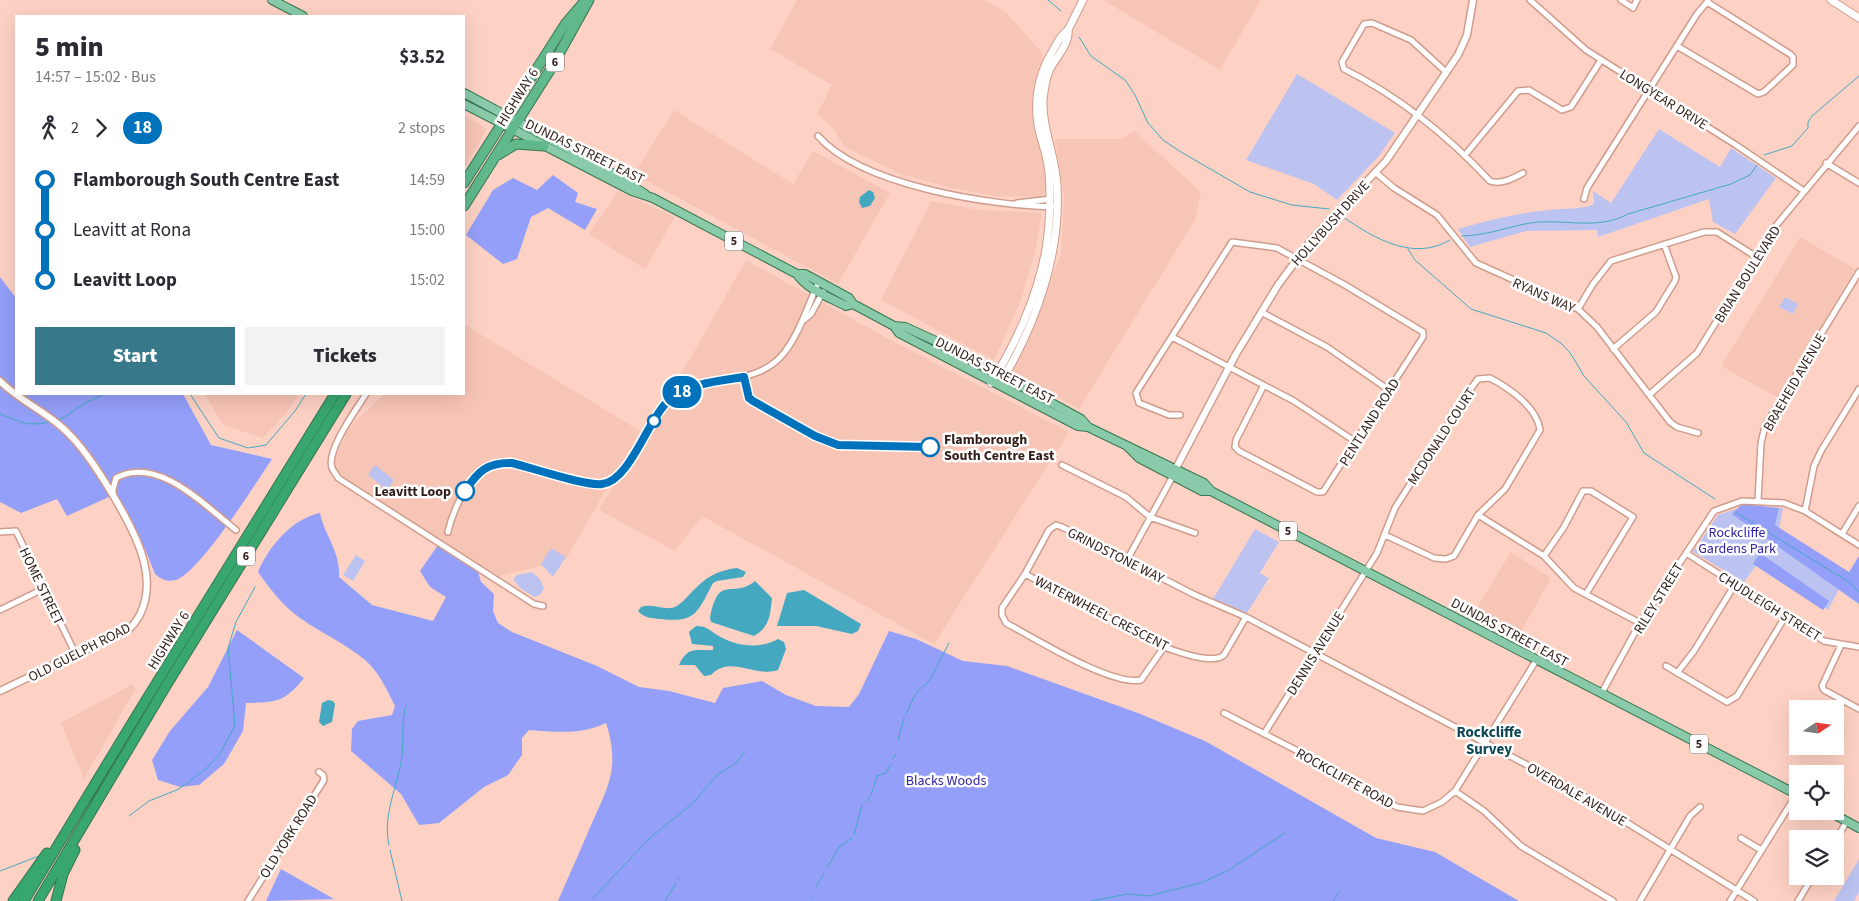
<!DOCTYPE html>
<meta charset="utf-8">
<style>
:root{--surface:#fff;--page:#f2f2f3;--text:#2b2b33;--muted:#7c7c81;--accent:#37798b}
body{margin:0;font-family:"Source Sans 3",sans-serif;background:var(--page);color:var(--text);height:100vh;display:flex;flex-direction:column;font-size:19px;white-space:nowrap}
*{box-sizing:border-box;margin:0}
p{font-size:16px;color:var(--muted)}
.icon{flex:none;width:28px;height:28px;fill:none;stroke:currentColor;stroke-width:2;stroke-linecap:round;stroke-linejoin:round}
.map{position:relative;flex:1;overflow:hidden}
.details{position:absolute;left:15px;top:15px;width:450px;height:380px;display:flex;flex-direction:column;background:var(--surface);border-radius:0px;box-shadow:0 5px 20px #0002}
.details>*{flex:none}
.badge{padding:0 10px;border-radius:16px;font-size:18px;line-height:32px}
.needle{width:32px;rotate:77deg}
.fabs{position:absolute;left:1789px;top:700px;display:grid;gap:10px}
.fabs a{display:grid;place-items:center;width:55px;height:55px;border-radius:0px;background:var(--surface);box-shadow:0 5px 20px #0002;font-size:25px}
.map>.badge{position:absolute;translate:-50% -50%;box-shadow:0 0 0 2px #fff}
.legs{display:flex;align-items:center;gap:8px;height:55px;padding:0 20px;font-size:16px}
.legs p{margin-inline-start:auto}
.headline{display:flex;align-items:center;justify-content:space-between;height:85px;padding:0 20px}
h1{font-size:28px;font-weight:800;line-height:38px}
.action{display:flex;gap:10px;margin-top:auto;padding:10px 20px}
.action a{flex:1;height:58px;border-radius:0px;background:var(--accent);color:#fff;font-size:20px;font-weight:800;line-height:58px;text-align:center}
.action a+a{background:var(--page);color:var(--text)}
ul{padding:0 20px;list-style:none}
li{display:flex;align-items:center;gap:18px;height:50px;font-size:19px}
li i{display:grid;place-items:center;width:8px;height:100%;margin:0 6px;background:currentColor}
li i::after{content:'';width:12px;height:12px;margin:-6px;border:4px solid;border-radius:50%;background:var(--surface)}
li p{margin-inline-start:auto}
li:first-child i{background:linear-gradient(#0000 50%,currentColor 0)}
li:last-child i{background:linear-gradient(currentColor 50%,#0000 0)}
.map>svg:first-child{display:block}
.built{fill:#f7c5b6}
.green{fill:#bcc3f1}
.forest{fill:#949ff9}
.water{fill:#44a8c1}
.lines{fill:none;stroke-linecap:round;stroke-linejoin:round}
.stream{stroke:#44a8c1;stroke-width:1}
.minor-casing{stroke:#d09c8d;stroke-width:8}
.tertiary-casing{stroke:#d09c8d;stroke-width:9}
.secondary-casing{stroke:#d09c8d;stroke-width:9}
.primary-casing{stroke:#367650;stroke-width:10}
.trunk-casing{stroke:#367650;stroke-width:11}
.motorway-casing{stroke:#367650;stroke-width:11}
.minor{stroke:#fff;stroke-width:5}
.tertiary{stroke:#fff;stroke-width:6}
.secondary{stroke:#fff;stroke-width:7}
.primary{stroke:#88caa9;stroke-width:8}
.trunk{stroke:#60b88c;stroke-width:9}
.motorway{stroke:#38a66f;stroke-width:9}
.line-1-casing{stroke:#fff;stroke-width:11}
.line-1{stroke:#0072bc;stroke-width:8}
.stop-1-dot{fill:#fff;stroke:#0072bc;stroke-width:2.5}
.labels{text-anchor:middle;stroke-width:5;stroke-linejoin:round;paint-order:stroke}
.shield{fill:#fefefe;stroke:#6e605c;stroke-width:1}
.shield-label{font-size:12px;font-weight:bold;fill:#311d17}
.street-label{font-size:14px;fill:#311d17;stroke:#fefefe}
.stop-label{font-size:14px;font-weight:bold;fill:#311d17;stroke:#fefefe;text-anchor:start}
.park-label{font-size:14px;fill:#3425a7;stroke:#fefefe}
.neighbourhood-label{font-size:15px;font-weight:bold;fill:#0d4654;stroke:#fefefe}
</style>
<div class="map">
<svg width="1859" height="901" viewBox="0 0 1859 901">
<rect width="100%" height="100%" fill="#fdd2c4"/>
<path class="built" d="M797,0H984L1005,11L1043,54L1034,100L1047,191L1040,197L995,196L952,188L900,174L845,147L831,126L817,114L832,85L770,49Z
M1103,0H1261L1220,70Z
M674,110L793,184L813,151L890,193L838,284L634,174Z
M464,115L487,129L464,168Z
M1134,131L1201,192L1196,218L1079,409L1013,371L1061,254L1064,197L1055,139H1121Z
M618,191L675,217L645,269L589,234Z
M931,201L980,210L1042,213L1035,252L1019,305L994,360L881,300Z
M1800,237L1855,269L1778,398L1721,366Z
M746,260L885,337L1069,432L934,644L702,516L675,551L599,510L695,350Z
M464,324L640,431L566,559L496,577L345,480L337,472L334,462L337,452L349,428L384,394H464Z
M205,394H299L287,412L263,438L223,425Z
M1511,552L1551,578L1517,639L1473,614Z
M133,684L135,690L84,779L61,723Z"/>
<path class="green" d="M1297,74L1395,133L1379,156L1337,200L1314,184L1246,160Z
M1659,129L1720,167L1731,148L1776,178L1735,234L1713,222L1709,199L1598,237L1597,230L1526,231L1470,247L1458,229C1488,220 1518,213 1549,210C1563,208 1582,210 1594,204L1593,191L1611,203Z
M1785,297L1798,304L1793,314L1779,307Z
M375,465L394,480L387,490L368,475Z
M1739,508H1783L1779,529L1847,574L1828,610L1760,560L1744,582L1693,552L1718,515Z
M1255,529L1279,542L1260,573L1269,578L1247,613L1213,599Z
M551,548L566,557L553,577L541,564Z
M356,555L365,561L353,581L343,575Z
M532,572L540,579L544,589L540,595L534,597L520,588L513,579L517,575Z
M1859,859V892L1854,901H1834Z"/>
<path class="forest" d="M553,175L578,193L575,202L597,209L585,230L548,208L531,217L517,259L503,264L466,235L493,190L513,178L537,190Z
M0,277L16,298V394H183L211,445L272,459C256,483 200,572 176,580C167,582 162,580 155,574L145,549L111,496L67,516L57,499L21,513L0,502Z
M1742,504L1779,508L1775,525L1849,572L1859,556V604L1732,514Z
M320,513C325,536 341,553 339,577L372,605L433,621L446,597L430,587L420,571L438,545L477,568L481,582L494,594L493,611L498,623L512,632L597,666L639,687L669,691L715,703L723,688L762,681L786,695L816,706L849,707L859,694L889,631L916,639L963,661L1007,666L1138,713L1205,741L1376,838L1435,852L1519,901H558C568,877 579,854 589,830C607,788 621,770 606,723C582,735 555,732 529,730L522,738V755L508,775L484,787L439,823L419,825L401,794L351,751L352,729L358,721L392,715L395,706C387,690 379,672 365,660C345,643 321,633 300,618C283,606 270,589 258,572C269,546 292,519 320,513Z
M1760,553L1829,601L1823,610L1753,564Z
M237,630L304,678C284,703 276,702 246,703L243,731L224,764L199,785L180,787L158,780L152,760L170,731L208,687Z
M281,869L334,899L266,901Z"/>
<path class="water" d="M869,190L873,192L875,198L870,206L862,208L859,202L860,197Z
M737,568L746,572L743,577L717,581L713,583C697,613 696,623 660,619C651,618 644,618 638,611L641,607C652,603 665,611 675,607C681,604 686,598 690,594C705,578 715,571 737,568Z
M755,581L772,598C770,615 770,627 754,636L711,622L710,618C719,572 732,600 755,581Z
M804,590L861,624L858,631L852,634L816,626H777L787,593Z
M696,626C706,626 708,629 717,635C735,646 759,650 778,639L784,642L786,649L778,670C755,678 730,654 711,675L704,676L695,665H679C688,646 695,651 713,650V646L692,644L689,632Z
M328,700L333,701L335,704L332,722L323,726L319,722L322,703Z"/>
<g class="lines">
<path class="stream" d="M1048,0L1061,11
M1079,37L1091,56L1125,80L1135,95L1148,123L1163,140L1181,152L1250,192L1292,205L1329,209
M1764,155L1792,146L1808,128V122L1812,116L1859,76
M1343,217C1374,238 1413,262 1450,240
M1462,236C1485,236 1507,227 1530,223C1563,218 1597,231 1628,214L1731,184L1750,175L1757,165
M1408,249L1415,260L1471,309L1546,333L1562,344L1571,354L1584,376L1626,422L1644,453L1715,499
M190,394L219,438L248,448L266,445L295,411L306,394
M0,414C24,422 22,427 50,422
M58,421L87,402L105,394
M1735,512L1849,582L1859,592
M906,714L916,693L930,680L949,643
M898,740L904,718
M893,759L896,754
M866,802L871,795L877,776L886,773L891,764
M129,816L149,801L179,789L208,767L220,754L235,725L228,648L236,622L255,587
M854,835L862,805
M389,845C382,815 398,786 402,756C404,739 401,722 406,705
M390,850L402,901
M827,868L839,847L852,838
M0,871L39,856
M678,879L680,877
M816,887L824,873
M593,898L650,838L694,802L717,775L736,763L745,752
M812,898H813
M665,901L676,883
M1091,901L1128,894L1149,896L1201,883L1227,871L1285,833
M1333,901L1340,891"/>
<defs>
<path id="minor" d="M1530,0L1586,50L1736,145L1804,191
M1621,0L1633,8L1637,0
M1677,46L1758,94L1764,92L1793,65V57L1790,54L1707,2
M1446,72L1411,40L1372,23L1364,24L1342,62L1344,69C1400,97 1448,136 1490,181C1501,185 1514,178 1523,173
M818,136C862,186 990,205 1052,207
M1465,155L1518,91L1529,90L1562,110L1571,107L1601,60
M1826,163L1859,183
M1375,172L1394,188L1437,215L1476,263L1578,309L1597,327L1670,422L1677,427L1698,433
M1584,199L1587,188L1697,14L1708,1
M1017,203L1051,199
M1578,309L1593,284L1611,261L1704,232H1717L1755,256
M1261,312L1327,347L1389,390
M804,320L811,314L823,292
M1172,337L1294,401L1356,442
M1613,349L1656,312L1675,281L1676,277L1664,244
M366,394C356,410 326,450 332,468C333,471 337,475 338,478L534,604L543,606
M1650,394L1697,353L1774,228L1859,126
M1180,415H1169L1139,403L1136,393L1232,242L1277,248L1345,285L1423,332V337L1323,492H1317L1239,451L1235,447L1236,440L1264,385
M1062,465L1126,497L1150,517L1195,533
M113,494V489L116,478C158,455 205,506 236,530
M1758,501L1761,443L1765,426L1859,272
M1805,511L1814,466L1821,451L1859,389
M1478,515L1544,556L1574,588L1640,623
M0,532L16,531L76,655
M448,532C452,513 468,477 485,467C494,462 503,463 512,463C530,468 594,489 608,483C638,469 644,421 668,401C702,373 756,389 784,353C801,331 807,306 819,282
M1842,534L1859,506
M1686,553L1824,641L1859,647
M1544,556L1564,527L1583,491H1591L1633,517L1586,594
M1127,560L1173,476
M1025,574L1164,647C1178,652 1213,665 1224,655L1246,617
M0,610L43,589
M1841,645L1822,686L1824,690L1859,709
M1164,647L1141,680C1111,686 1036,639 1006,623L1002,615V608L1025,574L1049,530L1056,525L1062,527L1195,595L1246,617L1569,787L1754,901
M1666,666L1727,702L1737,696L1785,617
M1677,673L1694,651L1734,586
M1601,694L1640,623L1714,511L1742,501L1784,503L1805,511L1859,545
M1224,713L1323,764L1397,807L1423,811L1442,802L1455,791L1537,659
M1264,734L1377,553L1395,508L1472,387L1478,379L1490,378C1509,388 1537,407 1540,430L1505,489L1478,515L1454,556L1446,559L1434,558L1385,535
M1455,791L1484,811L1521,846L1613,901
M1741,838L1761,850
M1835,841L1847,821
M248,901L324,780L323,775L319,772
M1640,901L1690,816L1700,807
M1730,901L1796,795
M1798,901L1813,876"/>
<path id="tertiary" d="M0,381C20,401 47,412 67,432C92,456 136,528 144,562C150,585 147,613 129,629L0,691
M1174,472L1236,354L1278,285L1312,239L1386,161L1458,55L1467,35L1473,0"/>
<path id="secondary" d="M1831,0L1859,18
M1004,377C1037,321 1061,252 1057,186C1056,157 1042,130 1043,100C1044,91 1045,80 1049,71C1055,58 1070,44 1068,30
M991,383C1016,344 1038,295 1046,249C1050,224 1051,198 1049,173C1048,156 1041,141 1038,125C1034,99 1039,74 1052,52C1057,44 1060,35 1068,30L1083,0"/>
<path id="primary" d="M272,0L303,16
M464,93L604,168L645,194
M464,104L632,191L653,198L797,274H805L849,298L853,304L894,326L905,327L951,348L1081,419L1088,427L1204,483L1211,491L1798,795
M797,274C806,289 831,298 846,306L853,304
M894,326L899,333L1078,426L1088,427
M1128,447L1139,458L1202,491H1211
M1828,811L1859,828"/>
<path id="trunk" d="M498,155L516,144L544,146
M464,183L566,23L584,2
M464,206L550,70L589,0"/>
<path id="motorway" d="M13,901L47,853
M24,901L138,713L335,394
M38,901L166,686L346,394
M56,901L63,874L75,850"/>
</defs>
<use href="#minor" class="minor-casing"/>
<use href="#tertiary" class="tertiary-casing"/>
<use href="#secondary" class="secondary-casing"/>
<use href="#primary" class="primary-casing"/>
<use href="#trunk" class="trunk-casing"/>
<use href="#motorway" class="motorway-casing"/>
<use href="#minor" class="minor"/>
<use href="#tertiary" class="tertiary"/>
<use href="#secondary" class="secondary"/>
<use href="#primary" class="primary"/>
<use href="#trunk" class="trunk"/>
<use href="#motorway" class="motorway"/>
</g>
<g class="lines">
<defs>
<path id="line-1" d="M465,491C478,471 488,462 512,463C533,468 584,486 602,484C630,481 648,419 668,401C688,383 718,381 744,377L749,398L753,401L815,436L838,445L930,447"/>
</defs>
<use href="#line-1" class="line-1-casing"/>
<use href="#line-1" class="line-1"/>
</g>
<g class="stop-1-dot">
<circle cx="654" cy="421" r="6"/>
<circle cx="930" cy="447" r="9"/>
<circle cx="465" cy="491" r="9"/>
</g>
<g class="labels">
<g class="shield">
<rect x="546" y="52.5" width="18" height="19" rx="4"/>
<rect x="725" y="231.5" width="18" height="19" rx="4"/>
<rect x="1279" y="521.5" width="18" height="19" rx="4"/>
<rect x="237" y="546.5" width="18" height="19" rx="4"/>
<rect x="1690" y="734.5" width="18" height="19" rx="4"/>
</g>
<g class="shield-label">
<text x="555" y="66">6</text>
<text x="734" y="245">5</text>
<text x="1288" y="535">5</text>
<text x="246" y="560">6</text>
<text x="1699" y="748">5</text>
</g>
<g class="street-label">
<text transform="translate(517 97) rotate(-58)" y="5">HIGHWAY 6</text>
<text transform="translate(1664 99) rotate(32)" y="5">LONGYEAR DRIVE</text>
<text transform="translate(585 151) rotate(26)" y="5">DUNDAS STREET EAST</text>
<text transform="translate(1330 223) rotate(-48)" y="5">HOLLYBUSH DRIVE</text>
<text transform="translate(1747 274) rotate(-58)" y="5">BRIAN BOULEVARD</text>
<text transform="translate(1544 295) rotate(24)" y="5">RYANS WAY</text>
<text transform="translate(995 370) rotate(27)" y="5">DUNDAS STREET EAST</text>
<text transform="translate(1794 382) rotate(-60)" y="5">BRAEHEID AVENUE</text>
<text transform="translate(1369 422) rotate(-58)" y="5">PENTLAND ROAD</text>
<text transform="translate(1441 436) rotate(-57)" y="5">MCDONALD COURT</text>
<text transform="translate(1116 555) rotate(27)" y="5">GRINDSTONE WAY</text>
<text transform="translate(42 586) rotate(64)" y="5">HOME STREET</text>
<text transform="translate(1658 598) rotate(-58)" y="5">RILEY STREET</text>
<text transform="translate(1770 606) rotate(32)" y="5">CHUDLEIGH STREET</text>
<text transform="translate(1102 613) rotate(27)" y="5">WATERWHEEL CRESCENT</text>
<text transform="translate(1510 632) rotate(28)" y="5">DUNDAS STREET EAST</text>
<text transform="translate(168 640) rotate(-58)" y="5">HIGHWAY 6</text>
<text transform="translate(79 652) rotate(-27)" y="5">OLD GUELPH ROAD</text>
<text transform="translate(1315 653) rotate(-58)" y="5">DENNIS AVENUE</text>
<text transform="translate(1345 778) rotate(29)" y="5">ROCKCLIFFE ROAD</text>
<text transform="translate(1577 794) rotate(30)" y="5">OVERDALE AVENUE</text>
<text transform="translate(288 836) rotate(-58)" y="5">OLD YORK ROAD</text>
</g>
<g class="stop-label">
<text x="944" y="444">Flamborough<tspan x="944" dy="16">South Centre East</tspan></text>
<text x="451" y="496" text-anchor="end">Leavitt Loop</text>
</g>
<g class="park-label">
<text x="1737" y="537">Rockcliffe<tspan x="1737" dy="16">Gardens Park</tspan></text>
<text x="946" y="785">Blacks Woods</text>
</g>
<g class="neighbourhood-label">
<text x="1489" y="737">Rockcliffe<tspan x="1489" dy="17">Survey</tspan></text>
</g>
</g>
</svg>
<div class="fabs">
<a><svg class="needle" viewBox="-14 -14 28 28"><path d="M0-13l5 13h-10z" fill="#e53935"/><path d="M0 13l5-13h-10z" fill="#7c7c81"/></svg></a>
<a><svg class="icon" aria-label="locate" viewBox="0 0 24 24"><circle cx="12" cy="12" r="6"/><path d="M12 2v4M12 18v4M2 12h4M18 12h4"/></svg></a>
<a><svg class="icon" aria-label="layers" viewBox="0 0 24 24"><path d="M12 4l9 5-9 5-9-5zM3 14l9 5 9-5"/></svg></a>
</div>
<b class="badge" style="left:682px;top:392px;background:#0072bc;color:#fff">18</b>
<section class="details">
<div class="headline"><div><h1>5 min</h1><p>14:57 – 15:02 · Bus</p></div><b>$3.52</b></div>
<div class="legs"><svg class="icon" aria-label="walk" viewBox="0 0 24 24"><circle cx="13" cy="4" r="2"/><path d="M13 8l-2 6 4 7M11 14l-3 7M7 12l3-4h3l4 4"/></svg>2<svg class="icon" aria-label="forward" viewBox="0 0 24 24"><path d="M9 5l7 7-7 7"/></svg><b class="badge" style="background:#0072bc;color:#fff">18</b><p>2 stops</p></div>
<ul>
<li><i style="color:#0072bc"></i><b>Flamborough South Centre East</b><p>14:59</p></li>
<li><i style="color:#0072bc"></i><span>Leavitt at Rona</span><p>15:00</p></li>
<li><i style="color:#0072bc"></i><b>Leavitt Loop</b><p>15:02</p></li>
</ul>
<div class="action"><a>Start</a><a>Tickets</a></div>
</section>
</div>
